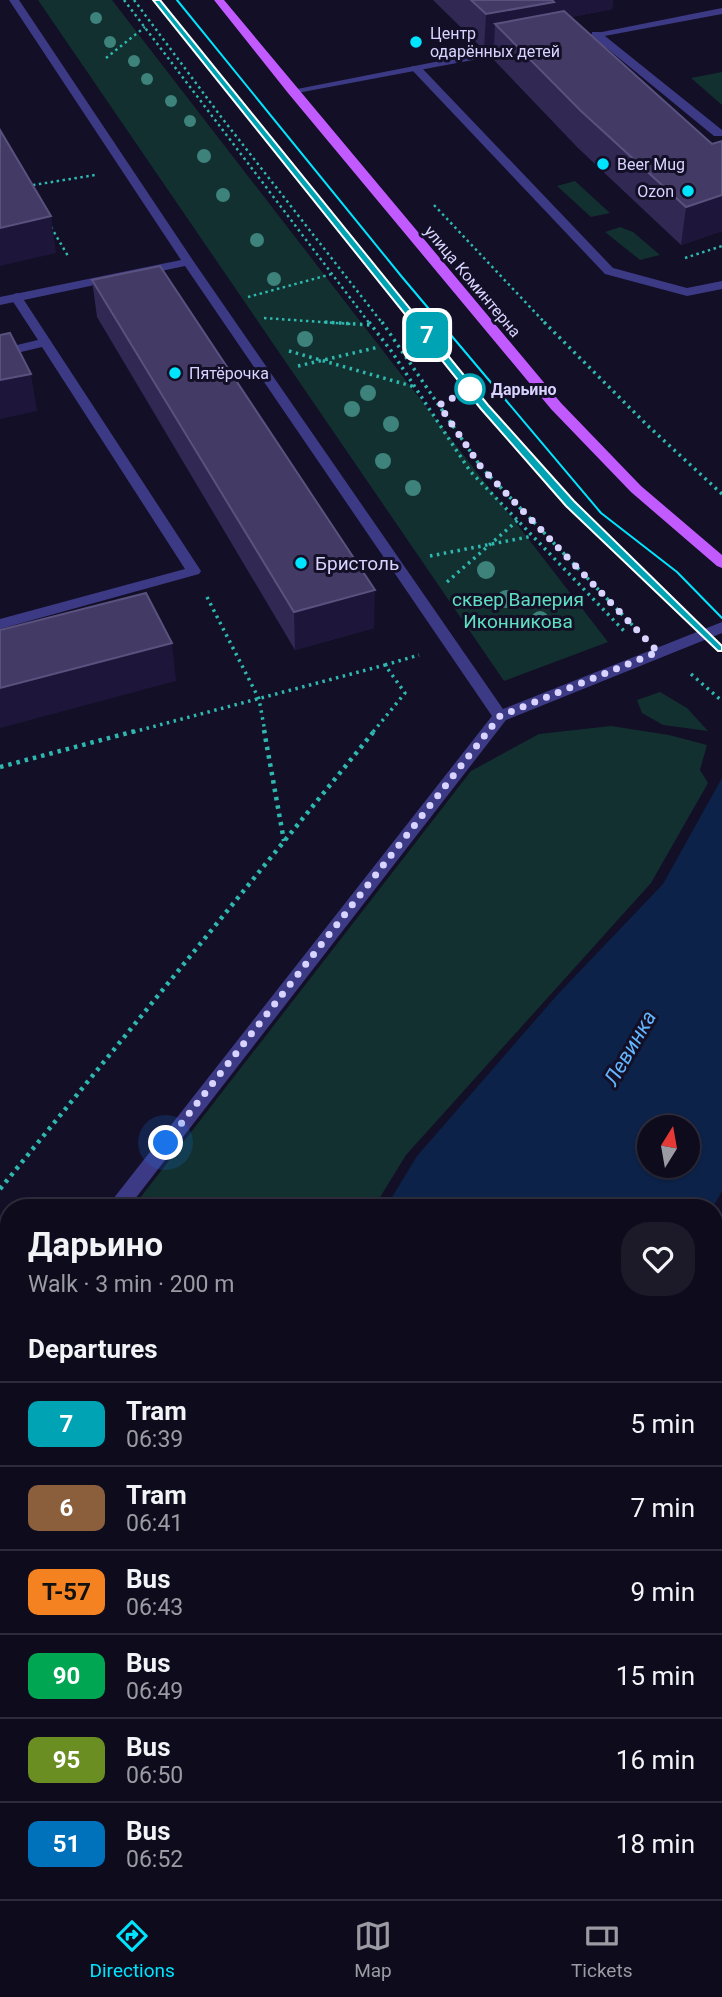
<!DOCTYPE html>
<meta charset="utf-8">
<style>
:root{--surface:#0e0b1c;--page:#1c1929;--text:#f1f3f6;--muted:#9b9ba3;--line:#2e2b3b;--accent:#00e5ff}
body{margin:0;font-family:Roboto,sans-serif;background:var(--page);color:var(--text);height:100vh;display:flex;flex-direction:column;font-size:26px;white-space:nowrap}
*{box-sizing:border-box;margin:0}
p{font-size:23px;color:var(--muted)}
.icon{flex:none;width:38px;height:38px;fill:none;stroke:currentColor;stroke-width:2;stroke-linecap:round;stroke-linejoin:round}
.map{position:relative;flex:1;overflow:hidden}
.details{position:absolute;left:0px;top:1199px;width:723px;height:702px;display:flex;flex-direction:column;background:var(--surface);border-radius:28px 28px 0 0;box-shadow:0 2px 5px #0004,0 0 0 2px var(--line)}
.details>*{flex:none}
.badge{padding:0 14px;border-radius:10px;font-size:24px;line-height:46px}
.needle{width:46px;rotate:11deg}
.buttons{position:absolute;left:637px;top:1115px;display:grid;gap:14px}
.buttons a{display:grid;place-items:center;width:63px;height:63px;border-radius:50%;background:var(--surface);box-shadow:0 2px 5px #0004,0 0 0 2px var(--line);font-size:35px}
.you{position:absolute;width:35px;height:35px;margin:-18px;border:5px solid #fff;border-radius:50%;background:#1a73e8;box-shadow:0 0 0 10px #1a73e833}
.map>.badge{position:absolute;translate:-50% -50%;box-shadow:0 0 0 4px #fff}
h2{padding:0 28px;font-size:26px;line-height:63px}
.round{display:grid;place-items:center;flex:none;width:74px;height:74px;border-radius:28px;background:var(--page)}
.headline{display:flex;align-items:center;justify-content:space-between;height:119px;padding:0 28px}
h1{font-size:33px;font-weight:700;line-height:52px}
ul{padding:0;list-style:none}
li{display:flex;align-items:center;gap:21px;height:84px;padding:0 28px;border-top:2px solid var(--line)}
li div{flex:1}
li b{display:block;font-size:26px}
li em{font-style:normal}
li .badge{min-width:77px;font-weight:700;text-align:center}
.tabs{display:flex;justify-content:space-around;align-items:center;height:98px;border-top:2px solid var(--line);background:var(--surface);font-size:19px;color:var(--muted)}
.tabs a{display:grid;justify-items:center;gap:4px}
.tabs .current{color:var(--accent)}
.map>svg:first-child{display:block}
.green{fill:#12302f}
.water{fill:#0c2248;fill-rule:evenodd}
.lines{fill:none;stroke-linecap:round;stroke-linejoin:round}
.path-far2{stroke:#2fb8b0;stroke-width:2.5;stroke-dasharray:2.5 3.5;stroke-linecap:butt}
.path-far1{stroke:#2fb8b0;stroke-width:3.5;stroke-dasharray:2.5 4.5;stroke-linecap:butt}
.path{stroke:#2fb8b0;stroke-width:4.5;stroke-dasharray:3.5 5;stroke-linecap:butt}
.lane{fill:#3d3a85;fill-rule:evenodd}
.street{fill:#3d3a85;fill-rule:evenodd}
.primary{fill:#c25bff;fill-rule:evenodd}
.tram{stroke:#00e5ff;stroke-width:2}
.tree{fill:#3d827b}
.wall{fill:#312854}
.shaded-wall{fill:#1d163a}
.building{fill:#433a66;stroke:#5a527e;stroke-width:2}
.line{fill:#00a3b4;stroke:#fff;stroke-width:2}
.walk{stroke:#d9d4ff;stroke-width:7;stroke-dasharray:0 12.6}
.poi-dot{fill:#00e5ff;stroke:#130f26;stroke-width:2.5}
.stop-dot{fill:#fff;stroke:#00a3b4;stroke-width:3.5}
.labels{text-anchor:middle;stroke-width:6;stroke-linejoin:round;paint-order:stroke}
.far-poi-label{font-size:16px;fill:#d9d4ff;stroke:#130f26;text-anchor:start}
.far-street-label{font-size:16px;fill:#d9d4ff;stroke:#130f26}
.far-stop-label{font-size:16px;font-weight:bold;fill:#d9d4ff;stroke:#130f26;text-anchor:start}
.poi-label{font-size:19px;fill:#d9d4ff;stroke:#130f26;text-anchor:start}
.park-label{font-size:19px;fill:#5fe0c0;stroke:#130f26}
.water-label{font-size:21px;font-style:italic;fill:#62b6ff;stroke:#130f26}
</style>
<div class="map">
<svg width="722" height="1899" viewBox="0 0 722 1899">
<rect width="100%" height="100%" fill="#130f26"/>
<path class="green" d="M38,0H112L608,642L504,681Z
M722,72V105L691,78Z
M575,181L610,213L591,217L557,186Z
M620,227L633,232L660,255L640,260L605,232Z
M660,692L687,708L708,731L663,725L642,713L637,700Z
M611,726L669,735L707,745L700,770L708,783L651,883L406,1155L374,1207H133L471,771L539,734Z
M9,1368V1892H22L17,1899H0V1379Z
M714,1594L722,1617V1733L714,1749Z
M429,1892H640L637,1899H425Z"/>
<path class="water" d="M722,778V1191L713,1207H386L417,1156L558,994L663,884ZM649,1127H688V1166H649Z
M42,1892H329L325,1899H37Z"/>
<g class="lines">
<path class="path-far2" d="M124,0L370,324
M134,0L222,118L383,324
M106,58L145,27
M27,186L95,175
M434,205L546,324
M51,227L68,256
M685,258L722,246
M248,297L332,274
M264,318L351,324"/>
<path class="path-far1" d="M325,322L370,325
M369,322L392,352L470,471L626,633
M382,322L481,467L637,630
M544,322L647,425L722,494
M289,351L415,387
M298,366L379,347
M430,556L533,536
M447,582L518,520
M207,597L259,699L265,732
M385,665L419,655
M691,674L722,701
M133,732L385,665L405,693L373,732"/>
<path class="path" d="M264,730L284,841
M0,767L139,730
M0,1189L375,730"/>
<path class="lane" d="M592,32H600L722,130V136H714L592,36Z
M412,66H420L613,268L687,288L722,281V289L687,296L605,274L412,70Z
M16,293L20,294L201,571L199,574L0,629V619L185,569L42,347L0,357V349L38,340L10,297Z"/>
<path class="street" d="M9,0H19L194,262L503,709L722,622V633L506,720L128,1208H106L492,716L185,266L0,305V297L181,260Z
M722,8V14L567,43L562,40Z
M516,46L521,49L520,51L292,94L287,91Z
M9,1336V1361L0,1365V1340Z"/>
<path class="primary" d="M214,0H224L561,403L641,486L722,555V568L717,566L631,492L551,409L288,93Z"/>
<path class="tram" d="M157,0L484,407L570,503L722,649
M177,0L402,277L601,513L677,572L722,618"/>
</g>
<g class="tree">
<circle cx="96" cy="18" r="6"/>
<circle cx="110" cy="42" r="6"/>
<circle cx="134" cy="61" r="6"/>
<circle cx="147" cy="79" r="6"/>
<circle cx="171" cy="101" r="6"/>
<circle cx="190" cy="121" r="6"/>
<circle cx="204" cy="156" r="7"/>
<circle cx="223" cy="195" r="7"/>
<circle cx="257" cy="240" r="7"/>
<circle cx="274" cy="279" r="7"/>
<circle cx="305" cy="339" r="8"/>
<circle cx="368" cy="393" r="8"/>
<circle cx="352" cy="409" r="8"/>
<circle cx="391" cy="424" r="8"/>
<circle cx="383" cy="461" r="8"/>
<circle cx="413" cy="488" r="8"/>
<circle cx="486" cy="570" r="9"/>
<circle cx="506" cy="599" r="9"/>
<circle cx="540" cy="620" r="9"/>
</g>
<path class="wall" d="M433,0H613L612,9L571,17L712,144L722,141V231L681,245L578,148L493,59L494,48L484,50Z
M92,280L374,628L295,650L97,317Z"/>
<path class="shaded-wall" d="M539,0H613L612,9L552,21L495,24L494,48L484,50L486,14Z
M722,195V231L681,245L686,207Z
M51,216L56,253L0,266V228Z
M31,374L37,411L0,419V380Z
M375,590L374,628L295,650L294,612Z
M172,643L176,681L0,728V688Z"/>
<path class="building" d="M471,0H552L554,2L486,14Z
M564,11L712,144L722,141V195L686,207L581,111L495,24Z
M0,130L51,216L0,228Z
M160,266L375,590L294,612L92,280Z
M10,333L31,374L0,380V335Z
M146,593L172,643L0,688V630Z"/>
<path class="line" d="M153,0H160L488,405L574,501L722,646V651H718L566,506L481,409Z"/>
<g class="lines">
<path class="walk" d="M166,1143L500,716L658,652L481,467L439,405L470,389"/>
</g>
<g class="poi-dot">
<circle cx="416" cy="42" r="7"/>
<circle cx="603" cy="164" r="7"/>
<circle cx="688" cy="191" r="7"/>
<circle cx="175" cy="373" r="7"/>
<circle cx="301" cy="563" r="7"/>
</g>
<circle class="stop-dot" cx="470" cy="389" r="14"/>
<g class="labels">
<g class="far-poi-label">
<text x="430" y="39">Центр<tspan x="430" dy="18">одарённых детей</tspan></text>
<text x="617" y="170">Beer Mug</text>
<text x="674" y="197" text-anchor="end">Ozon</text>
<text x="189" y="379">Пятёрочка</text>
</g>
<g class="far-street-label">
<text transform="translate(473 281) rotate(50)" y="6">улица Коминтерна</text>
</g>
<g class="far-stop-label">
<text x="491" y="395">Дарьино</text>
</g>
<g class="poi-label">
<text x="315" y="570">Бристоль</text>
</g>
<g class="park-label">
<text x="518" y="606">сквер Валерия<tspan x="518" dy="22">Иконникова</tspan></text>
</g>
<g class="water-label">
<text transform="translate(630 1048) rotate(-60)" y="7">Левинка</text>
</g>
</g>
</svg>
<div class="buttons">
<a><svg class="needle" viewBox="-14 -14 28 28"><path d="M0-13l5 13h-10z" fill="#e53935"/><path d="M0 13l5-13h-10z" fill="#9b9ba3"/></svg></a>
</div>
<div class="you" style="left:166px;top:1143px"></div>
<b class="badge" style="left:427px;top:335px;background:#00a3b4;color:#fff">7</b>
<section class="details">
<div class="headline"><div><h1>Дарьино</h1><p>Walk · 3 min · 200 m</p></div><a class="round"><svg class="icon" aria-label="heart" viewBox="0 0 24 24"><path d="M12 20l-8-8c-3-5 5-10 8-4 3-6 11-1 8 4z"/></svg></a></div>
<h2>Departures</h2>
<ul>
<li><span class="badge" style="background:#00a3b4;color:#fff">7</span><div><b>Tram</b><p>06:39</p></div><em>5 min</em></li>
<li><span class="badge" style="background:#8b5e3c;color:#fff">6</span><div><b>Tram</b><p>06:41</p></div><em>7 min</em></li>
<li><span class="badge" style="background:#f58220;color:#111">Т-57</span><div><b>Bus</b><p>06:43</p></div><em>9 min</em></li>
<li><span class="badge" style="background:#00a651;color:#fff">90</span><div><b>Bus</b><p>06:49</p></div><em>15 min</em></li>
<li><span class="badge" style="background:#6b8e23;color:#fff">95</span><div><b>Bus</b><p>06:50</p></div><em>16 min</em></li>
<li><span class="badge" style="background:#0072bc;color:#fff">51</span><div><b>Bus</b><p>06:52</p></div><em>18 min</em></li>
</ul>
</section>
</div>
<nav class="tabs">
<a class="current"><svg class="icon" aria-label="directions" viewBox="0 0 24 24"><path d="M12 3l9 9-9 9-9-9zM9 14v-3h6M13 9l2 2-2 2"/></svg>Directions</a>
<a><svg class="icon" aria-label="map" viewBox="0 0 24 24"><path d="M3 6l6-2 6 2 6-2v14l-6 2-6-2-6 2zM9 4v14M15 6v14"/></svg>Map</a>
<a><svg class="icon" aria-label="tickets" viewBox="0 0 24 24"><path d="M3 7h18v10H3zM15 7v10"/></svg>Tickets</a>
</nav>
